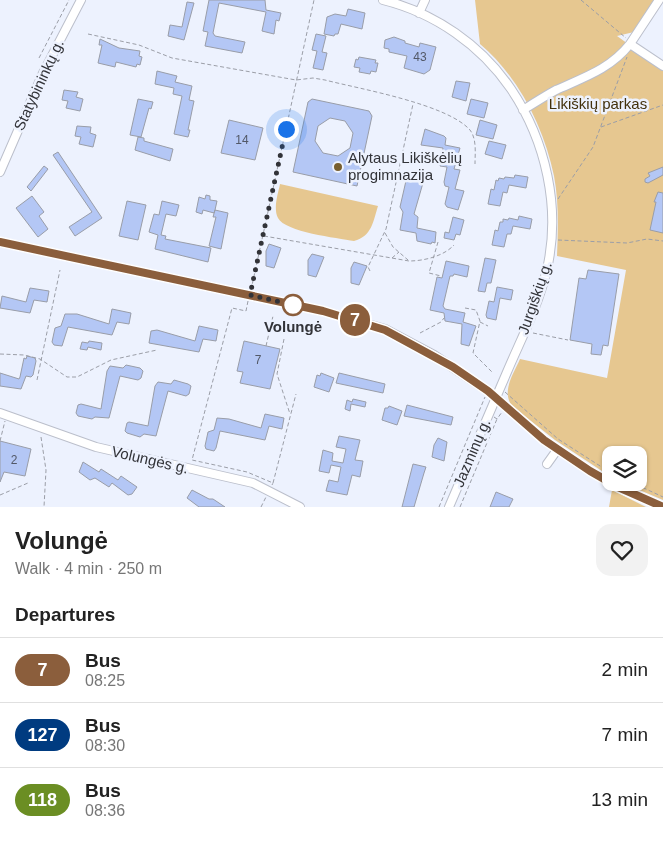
<!DOCTYPE html>
<meta charset="utf-8">
<style>
:root{--surface:#fff;--page:#f2f2f2;--text:#222;--muted:#767676;--line:#e0e0e0}
body{margin:0;font-family:Arial,sans-serif;background:var(--page);color:var(--text);height:100vh;display:flex;flex-direction:column;font-size:19px;white-space:nowrap}
*{box-sizing:border-box;margin:0}
p{font-size:16px;color:var(--muted)}
.icon{flex:none;width:28px;height:28px;fill:none;stroke:currentColor;stroke-width:2;stroke-linecap:round;stroke-linejoin:round}
.map{position:relative;height:507px;overflow:hidden}
.details{display:flex;flex-direction:column;background:var(--surface);flex:1}
.details>*{flex:none}
.badge{padding:0 10px;border-radius:16px;font-size:18px;line-height:32px}
.controls{position:absolute;left:602px;top:446px;display:grid;gap:10px}
.controls a{display:grid;place-items:center;width:45px;height:45px;border-radius:10px;background:var(--surface);box-shadow:0 1px 4px #0004;font-size:25px}
.you{position:absolute;width:25px;height:25px;margin:-12px;border:4px solid #fff;border-radius:50%;background:#1a73e8;box-shadow:0 0 0 8px #1a73e833}
.map>.badge{position:absolute;translate:-50% -50%;box-shadow:0 0 0 2px #fff}
h2{padding:0 15px;font-size:19px;line-height:45px}
.round{display:grid;place-items:center;flex:none;width:52px;height:52px;border-radius:15px;background:var(--page)}
.overview{display:flex;align-items:center;justify-content:space-between;height:85px;padding:0 15px}
h1{font-size:24px;font-weight:600;line-height:38px}
ul{padding:0;list-style:none}
li{display:flex;align-items:center;gap:15px;height:65px;padding:0 15px;border-top:1px solid var(--line)}
li div{flex:1}
li b{display:block;font-size:19px}
li em{font-style:normal}
li .badge{min-width:55px;font-weight:700;text-align:center}
.map>svg:first-child{display:block}
.green{fill:#e6c790}
.building{fill:#b4c7f5;stroke:#999da8;fill-rule:evenodd}
.lines{fill:none;stroke-linecap:round;stroke-linejoin:round}
.minor-casing{stroke:#bbbfcb;stroke-width:10}
.path{stroke:#9b9ea7;stroke-width:1;stroke-dasharray:4 2.5;stroke-linecap:butt}
.minor{stroke:#fff;stroke-width:8}
.line-casing{stroke:#fff;stroke-width:11}
.line{stroke:#8b5e3c;stroke-width:8}
.walk{stroke:#323338;stroke-width:5;stroke-dasharray:0 9}
.poi-dot{fill:#775e2f;stroke:#edf2fe;stroke-width:2}
.stop-dot{fill:#fff;stroke:#8b5e3c;stroke-width:2.5}
.labels{text-anchor:middle;stroke-width:5;stroke-linejoin:round;paint-order:stroke}
.number-label{font-size:12px;fill:#525867}
.street-label{font-size:15px;fill:#323338;stroke:#edf2fe}
.park-label{font-size:15px;fill:#43310c;stroke:#edf2fe}
.poi-label{font-size:15px;fill:#323338;stroke:#edf2fe;text-anchor:start}
.stop-label{font-size:15px;font-weight:bold;fill:#323338;stroke:#edf2fe}
</style>
<div class="map">
<svg width="663" height="507" viewBox="0 0 663 507">
<rect width="100%" height="100%" fill="#edf2fe"/>
<path class="green" d="M475,0H655L634,32L617,36L663,69V500L623,483L639,482V455H611V477L555,440L512,406C501,391 514,373 520,359L607,378L626,270L557,256C558,230 559,202 554,176C544,127 518,76 480,44Z
M280,184L378,206C373,222 372,236 354,241C337,238 285,232 278,218C273,208 278,194 280,184Z
M612,490L646,507H609Z"/>
<path class="building" d="M209,0H265L266,10L281,13L279,21L276,20L274,34L262,31L266,12L219,3L213,33L215,36L245,42L242,53L205,46L208,32L203,31Z
M187,2L194,3L184,40L168,36L170,25L182,27Z
M348,9L365,13L362,29L341,24L338,34H335L334,36L324,34L327,17L335,14L346,16Z
M316,34L326,36L322,52L327,53L323,70L313,68L317,51L312,50Z
M394,37L405,41V43L419,47L420,43L436,47L430,70L424,74L404,68L407,56L389,52V49L384,48L385,40Z
M100,39L119,48L140,51L139,56L142,57L140,65L137,64L136,67L116,62L115,67L98,63L102,45H99Z
M359,57L376,60L375,63H378L376,72L371,71L370,74L359,72L360,68L354,67L356,59L358,60Z
M157,71L177,76L175,82L192,86L189,100L194,101L188,130H190L188,137L174,134L182,96L173,94L174,88L155,84Z
M456,81L470,83L466,101L452,97Z
M64,90L78,92L76,97L83,99L80,111L66,108L68,101L62,100Z
M138,99L153,102L151,109L149,108L141,137L130,135Z
M312,99L369,111L372,116L357,186L293,172L308,102ZM330,118L345,121L353,133L350,148L338,156L323,153L315,141L318,126Z
M471,99L488,103L484,118L467,114Z
M229,120L263,128L255,160L221,153Z
M480,120L497,125L493,139L476,135Z
M77,126L91,127L90,133L96,135L93,147L79,144L81,137L75,136Z
M425,129L444,136L446,138L445,145L460,148L454,169L460,170L455,189L464,191L458,210L447,207L445,204L449,187L445,186L444,182L447,167L440,166L443,148L421,145Z
M138,137L144,138V141L173,149L170,161L135,150Z
M489,141L506,145L502,159L485,154Z
M58,152L102,218L75,236L69,227L92,212L53,155Z
M44,166L48,169L31,191L27,187Z
M663,167V175L648,183L645,182V179L650,176L648,173Z
M408,172L425,176L414,214L418,217L417,228L436,232L435,243L432,242L431,244L417,241L416,233L400,230L403,212L400,207Z
M515,175L528,177L526,188L509,185L507,193L503,192L500,206L488,204L491,189L494,190L496,180L498,181L499,178L504,179L505,177L514,178Z
M658,192L663,193V233L650,230L656,202H654Z
M206,195L210,196V200L217,201L215,210L228,213L221,249L209,246L216,217H213L215,210L214,213L203,210L202,214L196,212L199,197L205,199Z
M32,196L44,212L39,216L48,229L38,237L16,208Z
M127,201L146,205L138,240L119,236Z
M162,201L179,205L176,216L166,214L161,235L166,236L165,239L211,248L208,262L155,249L158,235L149,232L154,214L159,215Z
M519,216L532,219L530,229L513,226L511,234H507L504,247L492,245L495,230L498,231L500,222H503V219L508,220L509,218L518,220Z
M453,217L464,220L460,235L456,234L454,240L444,238L445,232L449,233Z
M269,244L281,248L274,268L266,266V251Z
M312,254L324,257L316,277L308,275V260Z
M485,258L496,260L491,283H487L485,292L478,291Z
M446,261L469,266L467,277L454,274L453,276H450L443,306L445,309L465,313L463,322L476,326L469,346L461,344L462,324L445,321L444,313L430,310L437,277L442,278Z
M354,262L367,266L359,285L351,283V268Z
M588,270L619,274L608,346L603,345L601,355L591,354L592,344L570,340L579,278L586,279Z
M497,287L513,290L511,300L500,298L496,320L487,318L486,315L489,301L494,302Z
M30,288L49,291L47,302L34,300L30,313L0,308L2,296L26,302Z
M112,309L131,313L129,324L117,322L112,335L68,327L62,346L54,345L52,342L55,328L61,326L65,314H77L109,324Z
M199,326L218,330L216,341L203,339L199,352L149,343L151,331L157,330L195,341Z
M89,341L102,343L101,350L88,347L87,350L80,349L82,342L88,343Z
M244,341L280,349L270,389L240,383L243,372L237,371Z
M27,356L35,358L36,361L33,375L31,377L26,376L21,389L0,386V373L19,379L20,377L24,358L26,359Z
M126,365L140,368L143,371L141,378L138,380L120,376L109,418L95,417L92,419L78,416L76,413L78,405L81,404L101,409L107,371L110,366L123,368Z
M321,373L334,378L329,392L314,387L317,375L320,376Z
M339,373L385,384L383,393L336,383Z
M174,380L188,384L191,386L189,394L186,396L168,391L156,436L144,434L140,437L127,433L125,431L127,423L129,422L148,426L155,386L158,382L171,384Z
M353,399L366,402L365,407L351,404L350,411L345,409L347,400L352,402Z
M407,405L453,417L451,425L404,416Z
M389,406L402,411L397,425L382,420L385,408H388Z
M265,414L284,418L282,429L269,426L265,440L220,431L216,448L214,451L206,449L205,446L208,432L214,430L217,418L229,419L261,428Z
M339,436L360,440L355,460L363,461L360,477L352,475L347,495L326,491L329,480L338,482L341,467L331,465L329,473L319,471L323,450L333,453L332,461L343,463L346,449L336,447Z
M438,438L447,442L444,461L432,457L434,445Z
M0,441L31,449L25,476L4,472L0,482Z
M83,462L99,472L101,469L118,480L121,476L137,487L132,494L128,495L112,483L109,487L95,478L90,480L79,472Z
M413,464L426,467L424,473L414,507H402Z
M192,490L209,499H213L225,507H199L187,498Z
M496,492L513,499L509,507H490Z"/>
<g class="lines">
<defs>
<path id="minor" d="M383,0C435,13 481,45 511,89C546,141 561,208 547,269C539,305 521,339 507,372C488,417 468,462 449,507
M419,13L425,0
M630,44L659,0
M523,110C534,103 545,96 556,90C585,77 610,69 630,44L663,66
M0,172L43,73L81,0
M0,242L323,311L385,329L434,355L488,391L544,440L590,471L618,487L663,507
M0,413L96,447L253,483L300,507
M547,464L557,450"/>
</defs>
<use href="#minor" class="minor-casing"/>
<path class="path" d="M581,0L626,38
M88,34L139,45L172,58L296,80L313,78L325,80C360,89 447,104 470,130C477,139 475,154 475,164
M39,58L69,0
M601,127L663,105
M401,161H410
M558,199L593,147L627,57
M385,233L393,247L408,260
M264,236L409,261C424,261 444,256 454,245
M558,240L627,243L647,239L663,241
M438,242L429,273L441,276
M392,258L399,252
M370,271L368,267L386,229L413,104
M251,290L314,0
M248,301L246,311L232,308L192,460L247,472L273,483L272,485
M465,308L476,310L480,321L473,353L492,372
M480,322L488,326
M420,333L441,322L444,318
M533,333L568,340
M284,339L277,374L290,414
M266,346L273,316
M0,354L24,355L40,359L67,377H77L111,360L157,350
M37,380L60,270
M505,392L558,439L611,473
M494,417L497,419L502,412
M41,437L46,470L44,507
M0,441L5,421
M631,482L663,497
M273,483L296,394
M0,495L28,483
M261,507L266,497
M439,507L485,397
M460,507L497,419"/>
<use href="#minor" class="minor"/>
</g>
<g class="lines">
<defs>
<path id="line" d="M0,242L323,311L385,330L453,367L488,391L544,440L590,471L618,487L663,507"/>
</defs>
<use href="#line" class="line-casing"/>
<use href="#line" class="line"/>
<path class="walk" d="M286,129L250,295L293,305"/>
</g>
<circle class="poi-dot" cx="338" cy="167" r="5"/>
<circle class="stop-dot" cx="293" cy="305" r="10"/>
<g class="labels">
<g class="number-label">
<text x="420" y="61">43</text>
<text x="242" y="144">14</text>
<text x="258" y="364">7</text>
<text x="14" y="464">2</text>
</g>
<g class="street-label">
<text transform="translate(39 85) rotate(-65)" y="5">Statybininkų g.</text>
<text transform="translate(535 298) rotate(-71)" y="5">Jurgiškių g.</text>
<text transform="translate(472 453) rotate(-67)" y="5">Jazminų g.</text>
<text transform="translate(150 460) rotate(13)" y="5">Volungės g.</text>
</g>
<g class="park-label">
<text x="598" y="109">Likiškių parkas</text>
</g>
<g class="poi-label">
<text x="348" y="163">Alytaus Likiškėlių<tspan x="348" dy="17">progimnazija</tspan></text>
</g>
<g class="stop-label">
<text x="293" y="332">Volungė</text>
</g>
</g>
</svg>
<div class="controls">
<a><svg class="icon" aria-label="layers" viewBox="0 0 24 24"><path d="M12 4l9 5-9 5-9-5zM3 14l9 5 9-5"/></svg></a>
</div>
<div class="you" style="left:286px;top:129px"></div>
<b class="badge" style="left:355px;top:320px;background:#8b5e3c;color:#fff">7</b>
</div>
<section class="details">
<div class="overview"><div><h1>Volungė</h1><p>Walk · 4 min · 250 m</p></div><a class="round"><svg class="icon" aria-label="heart" viewBox="0 0 24 24"><path d="M12 20l-8-8c-3-5 5-10 8-4 3-6 11-1 8 4z"/></svg></a></div>
<h2>Departures</h2>
<ul>
<li><span class="badge" style="background:#8b5e3c;color:#fff">7</span><div><b>Bus</b><p>08:25</p></div><em>2 min</em></li>
<li><span class="badge" style="background:#003b80;color:#fff">127</span><div><b>Bus</b><p>08:30</p></div><em>7 min</em></li>
<li><span class="badge" style="background:#6b8e23;color:#fff">118</span><div><b>Bus</b><p>08:36</p></div><em>13 min</em></li>
</ul>
</section>
